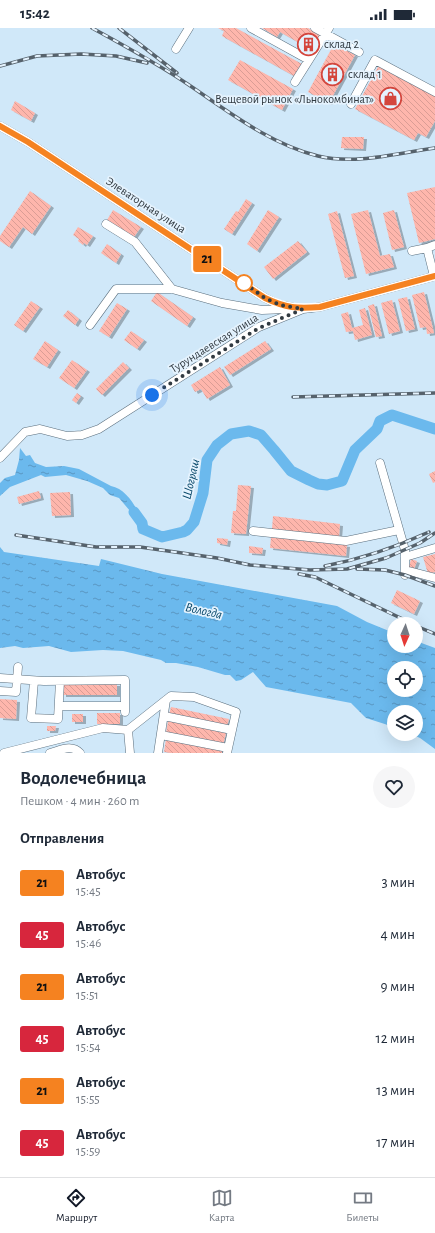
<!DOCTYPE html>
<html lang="ru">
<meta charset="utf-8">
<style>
:root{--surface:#fff;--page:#f6f6f7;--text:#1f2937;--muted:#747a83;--line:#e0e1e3;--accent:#111827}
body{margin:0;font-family:"Alegreya Sans",sans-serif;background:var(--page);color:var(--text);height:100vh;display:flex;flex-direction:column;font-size:15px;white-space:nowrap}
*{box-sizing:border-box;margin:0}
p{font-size:13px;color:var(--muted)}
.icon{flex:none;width:22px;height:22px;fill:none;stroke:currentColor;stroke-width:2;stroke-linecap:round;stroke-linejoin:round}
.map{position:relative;height:725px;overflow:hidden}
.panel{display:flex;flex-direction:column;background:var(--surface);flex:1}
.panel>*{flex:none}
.badge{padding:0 8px;border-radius:3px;font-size:14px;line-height:26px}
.needle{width:26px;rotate:183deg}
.controls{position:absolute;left:387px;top:589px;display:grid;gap:8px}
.controls a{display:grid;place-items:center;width:36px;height:36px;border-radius:50%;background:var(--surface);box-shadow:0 4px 16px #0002;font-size:20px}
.you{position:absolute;width:20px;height:20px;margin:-10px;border:3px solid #fff;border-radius:50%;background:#1a73e8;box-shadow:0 0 0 6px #1a73e833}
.map>.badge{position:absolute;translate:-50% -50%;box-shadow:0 0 0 2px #fff}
h2{padding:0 20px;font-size:15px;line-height:36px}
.round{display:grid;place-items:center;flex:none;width:42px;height:42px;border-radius:21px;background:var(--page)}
.head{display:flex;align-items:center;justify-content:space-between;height:68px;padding:0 20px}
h1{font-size:19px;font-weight:700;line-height:30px}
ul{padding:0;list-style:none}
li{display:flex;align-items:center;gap:12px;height:52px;padding:0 20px}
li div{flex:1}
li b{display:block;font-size:15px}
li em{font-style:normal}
li .badge{min-width:44px;font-weight:700;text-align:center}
.status{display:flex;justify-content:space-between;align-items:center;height:28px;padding:0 20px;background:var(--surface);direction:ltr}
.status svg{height:11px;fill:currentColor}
.dock{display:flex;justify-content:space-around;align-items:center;height:56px;border-top:1px solid var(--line);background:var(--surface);font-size:11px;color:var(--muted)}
.dock a{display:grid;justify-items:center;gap:2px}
.dock .on{color:var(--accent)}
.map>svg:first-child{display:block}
.water{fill:url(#water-ripples);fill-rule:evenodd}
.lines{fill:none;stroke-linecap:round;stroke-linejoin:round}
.river{stroke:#6bb9ed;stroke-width:11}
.building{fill:url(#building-back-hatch);filter:url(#shadow)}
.minor-casing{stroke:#5b6f7e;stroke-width:9}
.minor{stroke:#fff;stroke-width:8}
.rail-casing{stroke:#56626c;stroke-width:3.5}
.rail{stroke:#e5f3fe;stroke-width:2;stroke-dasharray:6;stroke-linecap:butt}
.line-casing{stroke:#fff;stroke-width:9}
.line{stroke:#f58220;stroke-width:6}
.walk{stroke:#313a41;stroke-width:4;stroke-dasharray:0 7.2}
.stop-dot{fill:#fff;stroke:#f58220;stroke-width:2}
.labels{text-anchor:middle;stroke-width:3.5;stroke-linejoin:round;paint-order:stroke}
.poi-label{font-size:12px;fill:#313a41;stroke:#e5f3fe;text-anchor:start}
.street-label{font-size:12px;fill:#313a41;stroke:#e5f3fe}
.water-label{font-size:13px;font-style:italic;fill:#074769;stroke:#e5f3fe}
</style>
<div class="status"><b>15:42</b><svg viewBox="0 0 49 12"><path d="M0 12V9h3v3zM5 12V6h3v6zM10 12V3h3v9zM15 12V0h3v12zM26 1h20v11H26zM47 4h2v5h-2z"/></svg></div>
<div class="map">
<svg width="435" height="725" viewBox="0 0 435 725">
<defs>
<pattern id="water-ripples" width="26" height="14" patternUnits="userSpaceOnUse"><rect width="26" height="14" fill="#6bb9ed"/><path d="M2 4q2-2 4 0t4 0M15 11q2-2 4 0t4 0" fill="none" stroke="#5997c2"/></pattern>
<pattern id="building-back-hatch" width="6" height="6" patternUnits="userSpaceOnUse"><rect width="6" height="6" fill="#feb6ac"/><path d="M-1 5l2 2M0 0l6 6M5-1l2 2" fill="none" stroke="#da9d95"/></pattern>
<filter id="shadow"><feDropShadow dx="3" dy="2" stdDeviation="0" flood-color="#0004"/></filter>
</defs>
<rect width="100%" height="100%" fill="#d0e8f9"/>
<path class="water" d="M20,420L26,428L30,427L35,435L46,439L64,438L79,441L111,458C127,461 138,481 142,495L136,490L119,470L110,467L103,460L87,453L66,447L45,449L41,447L10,459L0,468V455L5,450L15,447L19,432Z
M0,519L4,524L99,538L101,531L162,546L337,578L367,594L394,605V618H416V613L435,620V721L420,710L411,706H416V684H394V699L366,690L351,675L266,659L253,644L241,652L236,653L230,647H225L198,639L176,635H166L161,632L123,623L103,622L71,624L49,618L23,620L15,618L0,620ZM394,640H416V662H394Z"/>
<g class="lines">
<path class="river" d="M134,484L142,495L143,501L162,509L183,504L187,502L194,494L203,465L207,432L217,417L231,406L249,403L261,407L274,422L291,443L309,452L318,456L327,457L342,453L355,422L377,401L380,393L392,387L435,401"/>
</g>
<path class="building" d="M218,0H236L302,36L294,48L222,8L224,3Z
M262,0H308L320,7L312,22L280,4L277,9Z
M334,16L355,27L329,75L308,64Z
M240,32L293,61L282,82L228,52Z
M379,37L435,67V93L426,109L418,105L414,112L355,81Z
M15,73L35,85L31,93L11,82Z
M342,109H364L363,121L341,120Z
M435,159V211L419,215L407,165Z
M30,163L51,178L32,206L23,199L9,219L0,213V208Z
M246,171L252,175L232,206L224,201L236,183L238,184Z
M113,182L141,199L134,209L107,192Z
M268,182L279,189L257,223L247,216Z
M368,182L380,228L390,226L394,239L366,246L351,186Z
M394,182L404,219L392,222L383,185Z
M337,183L354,248L345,250L328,186Z
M78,199L93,208L87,217L84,215L83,217L78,213L79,211L73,207Z
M298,213L307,224L273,251L264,239Z
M107,216L121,226L116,235L101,225Z
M157,264L193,289L187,298L151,273Z
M424,264L434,305L427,306L426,299L420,300L412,267Z
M407,269L415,301L406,303L398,271Z
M392,272L400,303L389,306L381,275Z
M31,273L40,279L23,303L14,297Z
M117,275L127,281L109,309L99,303Z
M374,276L382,308L376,309L368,278Z
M365,280L372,307L355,312L353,303L346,304L341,286L348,284L352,300L363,297L359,282Z
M68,282L79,291L75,297L63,288Z
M131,303L144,312L137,321L124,312Z
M45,313L58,322L47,339L33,331Z
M265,313L271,321L230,347L224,339Z
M72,332L87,342L74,360L59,350Z
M123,334L129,340L102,367L96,361Z
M220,339L230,357L207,371L201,361L195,364L191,357Z
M77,365L81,368L76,375L72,372Z
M435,443V454L433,455L429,446Z
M238,457L251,458L246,506L231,505L233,483H236Z
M39,463L41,470L19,476L17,469Z
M70,464L71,487L52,488L50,465Z
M273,488L340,496L339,509L272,501Z
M271,509L347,517L346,528L270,520Z
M217,510L228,511L227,517L217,515Z
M249,518L263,520L262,526L249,525Z
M435,526V544L428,546L423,529Z
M411,531L417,533L414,541L409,539Z
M397,562L420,573L414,586L391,575Z
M63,656H117V667H63Z
M0,671L17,672L16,691L0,690Z
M171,679L229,691L227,698L169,686Z
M97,685H120V696H97Z
M72,686H83V694H72Z
M168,693L226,705L223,717L166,705Z
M47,698H56L55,703H47Z
M166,711L222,722V725H171L164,724Z"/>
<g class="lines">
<defs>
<path id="minor" d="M251,0L309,32
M315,0L359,24
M176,21L189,0
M295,54L329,0
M351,76L375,32L435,64
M0,98L28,114L265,270L280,277L302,281
M106,196L135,214L172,261
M412,223L427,220
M434,248L427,220L435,217
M90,297L116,261H172L222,275L262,282L286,281
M0,430L25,404L40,401L67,408L82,407L99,401L259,299L303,281L320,279L435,248
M380,435L405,522V547
M253,503L346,513L399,502
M405,529L435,520
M405,542L435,550
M0,650L44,653L125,652V684
M34,653L31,690L58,691L60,653
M0,663L16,664L18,639
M59,678H125
M164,688L232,702
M128,702L171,668L194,669L236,684L227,725
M128,702L130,725
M161,707L228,720
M4,725L103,700L128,702
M50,725C61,722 72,716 80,725
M158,725L166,672"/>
</defs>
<use href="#minor" class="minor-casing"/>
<use href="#minor" class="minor"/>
<defs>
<path id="rail" d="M92,0C125,18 158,36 189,57C229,84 270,116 318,128C356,137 397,125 435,120
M119,0L177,45
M0,38L37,28L81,26L116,28L147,35
M293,369L435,365
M16,507L96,519H140L217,530L250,537L310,542L347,541L386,530L420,515L435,505
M325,538C361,531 396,519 429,504
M357,541L385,542L405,547L435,558
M299,546L315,549L413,596
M416,598L435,606"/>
</defs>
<use href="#rail" class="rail-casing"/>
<use href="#rail" class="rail"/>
</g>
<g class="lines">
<defs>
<path id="line" d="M0,98L28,114L265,270C286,280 297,281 320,279L435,248"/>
</defs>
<use href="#line" class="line-casing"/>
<use href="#line" class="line"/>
<path class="walk" d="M152,367L259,300L303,281L280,277L265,270L244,255"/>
</g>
<defs>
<symbol id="building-ring" viewBox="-11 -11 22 22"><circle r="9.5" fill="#e5f3fe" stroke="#d4463d" stroke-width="1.5"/><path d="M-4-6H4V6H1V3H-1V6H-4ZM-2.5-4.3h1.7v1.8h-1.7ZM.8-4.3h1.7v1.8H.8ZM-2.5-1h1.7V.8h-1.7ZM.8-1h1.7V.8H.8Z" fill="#d4463d"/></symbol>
<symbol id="shop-ring" viewBox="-11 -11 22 22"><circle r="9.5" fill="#e5f3fe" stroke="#d4463d" stroke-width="1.5"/><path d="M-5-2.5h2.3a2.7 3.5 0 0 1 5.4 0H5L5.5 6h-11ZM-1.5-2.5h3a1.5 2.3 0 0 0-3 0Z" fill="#d4463d"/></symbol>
</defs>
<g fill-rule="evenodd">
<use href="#building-ring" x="296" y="4" width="25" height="25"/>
<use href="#building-ring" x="320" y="34" width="25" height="25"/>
<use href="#shop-ring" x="378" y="58" width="25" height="25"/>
</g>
<circle class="stop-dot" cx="244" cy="255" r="8"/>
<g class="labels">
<g class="poi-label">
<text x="324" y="20">склад 2</text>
<text x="348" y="50">склад 1</text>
<text x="374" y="75" text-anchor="end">Вещевой рынок «Льнокомбинат»</text>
</g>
<g class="street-label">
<text transform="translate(146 177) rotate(33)" y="4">Элеваторная улица</text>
<text transform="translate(214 315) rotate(-32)" y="4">Турундаевская улица</text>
</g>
<g class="water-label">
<text transform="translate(190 451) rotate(-77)" y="5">Шограш</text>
<text transform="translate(204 582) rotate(13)" y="5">Вологда</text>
</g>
</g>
</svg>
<div class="controls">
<a><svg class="needle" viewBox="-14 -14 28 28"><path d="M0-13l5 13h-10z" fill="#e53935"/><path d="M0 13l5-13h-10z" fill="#747a83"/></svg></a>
<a><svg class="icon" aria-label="locate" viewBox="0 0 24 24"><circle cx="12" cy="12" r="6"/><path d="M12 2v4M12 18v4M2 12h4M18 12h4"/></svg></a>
<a><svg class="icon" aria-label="layers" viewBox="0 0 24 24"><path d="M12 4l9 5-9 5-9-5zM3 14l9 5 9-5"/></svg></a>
</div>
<div class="you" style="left:152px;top:367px"></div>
<b class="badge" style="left:207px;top:231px;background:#f58220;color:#111">21</b>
</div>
<section class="panel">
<div class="head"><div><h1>Водолечебница</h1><p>Пешком · 4 мин · 260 m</p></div><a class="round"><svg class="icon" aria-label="heart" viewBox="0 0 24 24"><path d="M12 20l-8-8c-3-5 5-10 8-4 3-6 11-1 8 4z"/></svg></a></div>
<h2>Отправления</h2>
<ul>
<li><span class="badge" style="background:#f58220;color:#111">21</span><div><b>Автобус</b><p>15:45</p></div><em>3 мин</em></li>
<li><span class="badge" style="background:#d7263d;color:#fff">45</span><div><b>Автобус</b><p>15:46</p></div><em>4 мин</em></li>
<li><span class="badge" style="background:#f58220;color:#111">21</span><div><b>Автобус</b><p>15:51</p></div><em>9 мин</em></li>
<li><span class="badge" style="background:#d7263d;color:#fff">45</span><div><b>Автобус</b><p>15:54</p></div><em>12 мин</em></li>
<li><span class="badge" style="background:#f58220;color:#111">21</span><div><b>Автобус</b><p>15:55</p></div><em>13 мин</em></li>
<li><span class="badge" style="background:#d7263d;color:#fff">45</span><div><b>Автобус</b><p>15:59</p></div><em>17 мин</em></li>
</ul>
</section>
<nav class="dock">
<a class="on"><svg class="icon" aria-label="directions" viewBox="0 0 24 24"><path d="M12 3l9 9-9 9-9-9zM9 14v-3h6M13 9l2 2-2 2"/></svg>Маршрут</a>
<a><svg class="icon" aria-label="map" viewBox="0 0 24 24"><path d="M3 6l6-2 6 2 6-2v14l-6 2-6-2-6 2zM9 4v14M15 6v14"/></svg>Карта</a>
<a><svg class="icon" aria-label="tickets" viewBox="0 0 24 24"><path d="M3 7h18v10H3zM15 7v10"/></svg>Билеты</a>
</nav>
